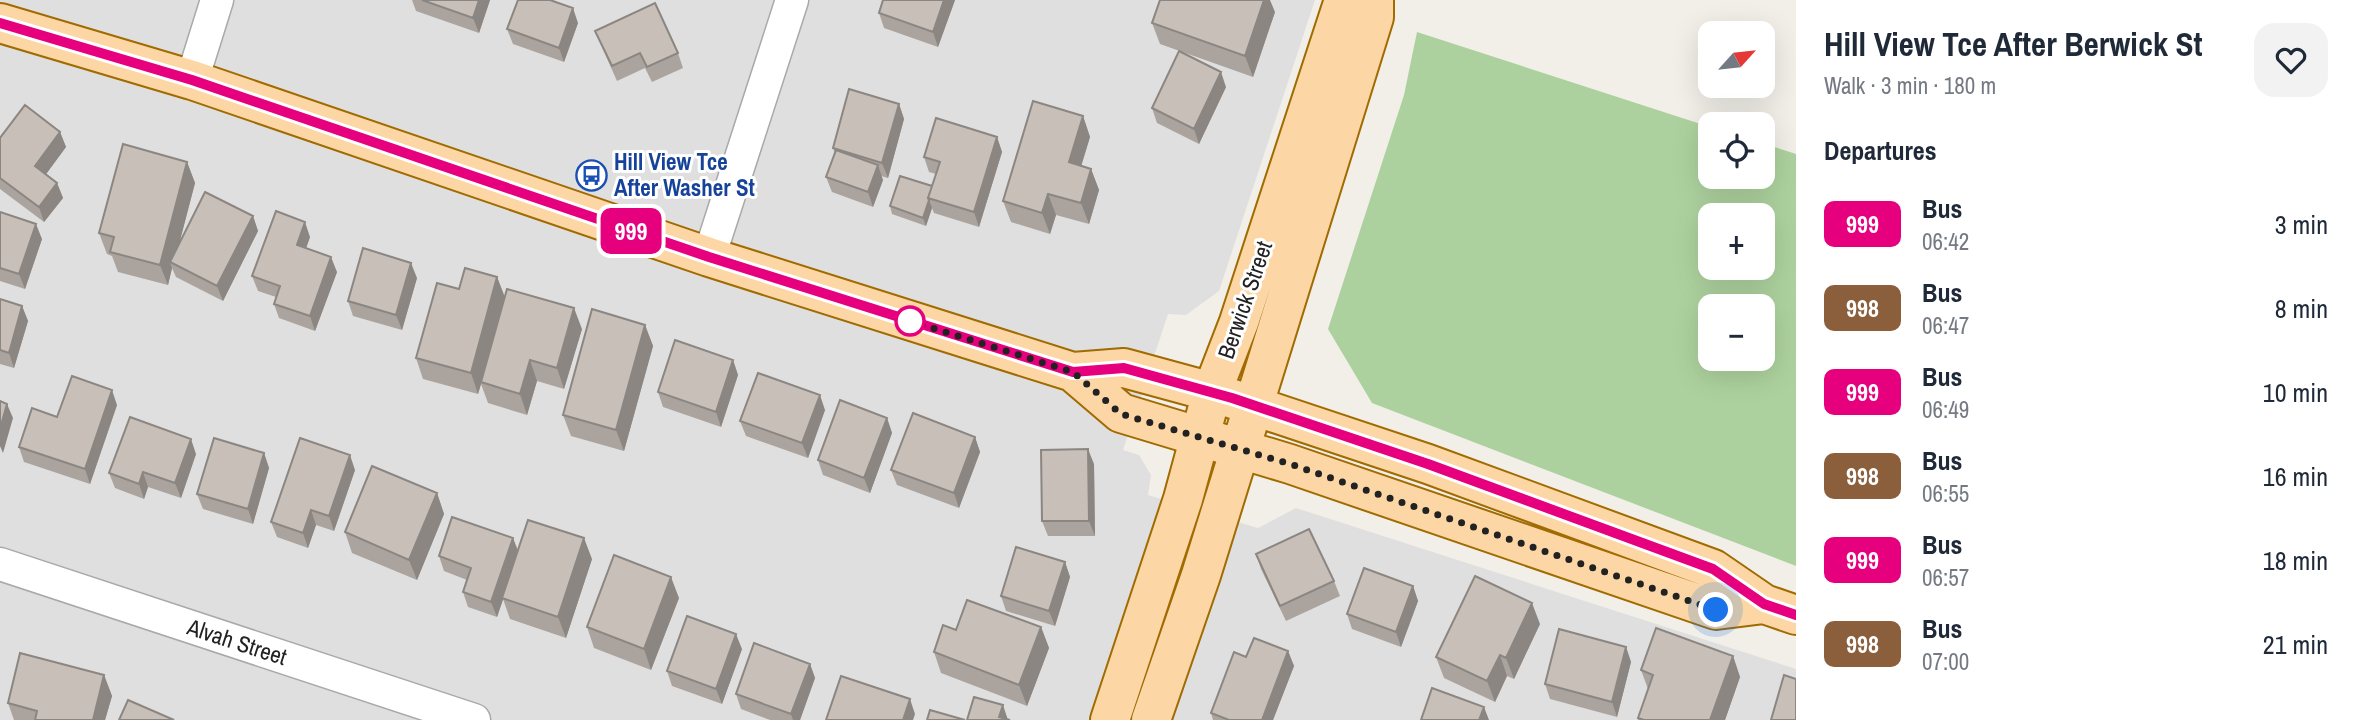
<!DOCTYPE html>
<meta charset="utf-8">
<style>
:root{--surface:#fff;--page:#f2f2f3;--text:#1f2937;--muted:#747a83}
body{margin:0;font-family:"Archivo Narrow",sans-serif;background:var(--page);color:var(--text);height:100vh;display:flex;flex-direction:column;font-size:26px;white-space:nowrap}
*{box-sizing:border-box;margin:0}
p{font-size:23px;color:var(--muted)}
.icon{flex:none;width:38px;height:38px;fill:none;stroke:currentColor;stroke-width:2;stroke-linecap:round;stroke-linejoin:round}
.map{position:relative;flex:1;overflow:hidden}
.side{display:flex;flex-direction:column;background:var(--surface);width:560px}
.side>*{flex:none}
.badge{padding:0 14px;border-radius:10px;font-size:24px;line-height:46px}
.needle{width:46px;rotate:63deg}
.tools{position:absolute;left:1698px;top:21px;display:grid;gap:14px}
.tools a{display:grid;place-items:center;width:77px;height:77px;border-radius:14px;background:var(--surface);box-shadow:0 7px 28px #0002;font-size:35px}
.you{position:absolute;width:35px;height:35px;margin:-18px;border:5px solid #fff;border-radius:50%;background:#1a73e8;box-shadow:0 0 0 10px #1a73e833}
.map>.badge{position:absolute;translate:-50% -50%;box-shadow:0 0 0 4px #fff}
h2{padding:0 28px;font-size:26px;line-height:63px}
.round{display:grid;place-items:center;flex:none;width:74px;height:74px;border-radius:21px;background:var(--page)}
.headline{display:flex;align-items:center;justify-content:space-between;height:119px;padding:0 28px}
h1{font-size:33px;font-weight:700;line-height:52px}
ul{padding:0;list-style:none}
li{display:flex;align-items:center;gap:21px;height:84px;padding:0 28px}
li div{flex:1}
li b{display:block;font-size:26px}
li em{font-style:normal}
li .badge{min-width:77px;font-weight:700;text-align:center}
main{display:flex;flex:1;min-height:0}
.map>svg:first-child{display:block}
.residential{fill:#e0dfdf}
.forest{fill:#add19e;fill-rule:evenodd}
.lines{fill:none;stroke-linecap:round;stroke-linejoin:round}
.minor-casing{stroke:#a9a9a9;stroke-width:35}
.major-casing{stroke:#a06b00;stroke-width:42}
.minor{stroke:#fff;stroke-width:32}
.major{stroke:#fcd6a4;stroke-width:38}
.wall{fill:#aba49e}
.shaded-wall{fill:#8b8681}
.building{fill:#c7bfb8;stroke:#8b8681;stroke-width:2}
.line-casing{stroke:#fff;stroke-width:16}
.line{stroke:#e6007e;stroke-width:10}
.walk{stroke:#222;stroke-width:7;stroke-dasharray:0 12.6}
.stop-dot{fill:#fff;stroke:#e6007e;stroke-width:3.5}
.labels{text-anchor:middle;stroke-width:6;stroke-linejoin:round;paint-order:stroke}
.transit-label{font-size:23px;font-weight:bold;fill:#164399;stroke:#fff;text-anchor:start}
.street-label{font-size:23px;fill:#222;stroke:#fff}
</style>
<main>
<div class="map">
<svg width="1796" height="720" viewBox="0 0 1796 720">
<rect width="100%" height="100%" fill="#f2efe9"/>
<path class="residential" d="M0,0H1315L1219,291L1186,315L1168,314L1123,450L1139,455L1151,475L1148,495L1258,528L1296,508L1796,669V720H0Z"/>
<path class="forest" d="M1417,32L1710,127V177H1762V143L1796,154V566L1372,403L1328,329L1404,95ZM1710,215H1762V268H1710ZM1710,306H1762V359H1710Z"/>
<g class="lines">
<defs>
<path id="minor" d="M192,80L217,0
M709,257L792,0
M0,564L474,720"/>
<path id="major" d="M0,23L192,80L709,257L1073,372L1124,368L1212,392L1428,464L1713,569L1764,604L1796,615
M1073,372L1121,413L1290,464L1716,610L1764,604
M1110,720L1183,499L1212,392L1239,322L1344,0
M1151,720L1201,575L1374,17V0"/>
</defs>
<use href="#minor" class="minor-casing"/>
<use href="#major" class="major-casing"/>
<use href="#minor" class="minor"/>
<use href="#major" class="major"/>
</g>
<path class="wall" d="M412,0H490L479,33L416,11Z
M955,0L938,47L884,28L879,13Z
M1275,12L1253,77L1160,44L1152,23Z
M578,23L564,62L513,44L507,29Z
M595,31L678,53L683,68L652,82L645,68L617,81L601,45Z
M1226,87L1199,144L1157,123L1152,108Z
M899,104L904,119L888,178L881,176L883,180L873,207L832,192L826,177L835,154L833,148Z
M1083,116L1090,137L1081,166L1091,169L1099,190L1089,224L1056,215L1050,234L1011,222L1003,201Z
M60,132L66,147L46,174L57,183L63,198L44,222L0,189V138Z
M997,137L1002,152L979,227L934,213L932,208L926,226L892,214L890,206L932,186L936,174L929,172L924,157Z
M187,162L195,183L178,247L253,216L258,231L223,301L176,277L172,268L168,285L118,272L112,256L107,254L99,233Z
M0,212L42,239L25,289L0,281Z
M310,237L306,248L337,272L315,331L279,318L274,304L276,297L258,291L252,276Z
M497,277L505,297L582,329L564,389L537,381L527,415L488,403L481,384L478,394L423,379L416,358L459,289Z
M417,278L402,330L353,316L348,301Z
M0,299L22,306L28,321L14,368L0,364Z
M645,325L653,346L624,451L571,436L563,415Z
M733,360L738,375L721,427L663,407L658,392Z
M117,405L90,484L24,462L19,447Z
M825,410L808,458L746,436L740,421Z
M887,418L892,433L870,493L823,475L818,460Z
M975,437L980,452L959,508L897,485L891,470Z
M264,453L269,468L253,524L203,509L197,494Z
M196,454L181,498L148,487L144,499L115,488L109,473Z
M1094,464L1095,536H1048L1042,521Z
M355,470L334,531L316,525L308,548L277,537L271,522Z
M437,493L444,514L417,580L352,553L345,532Z
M518,551L592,559L566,638L510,619L503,599L497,617L468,607L463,592L467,580L444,571L439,556Z
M1256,554L1334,581L1340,596L1286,621L1261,569Z
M1065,562L1070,577L1055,626L1006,611L1001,596Z
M1413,586L1418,601L1401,647L1352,629L1347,614Z
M679,598L651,670L594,648L587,627Z
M1540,624L1514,679L1507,676L1495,702L1444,678L1436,657Z
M1041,627L1049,648L1027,706L941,673L934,652L956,630Z
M1626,647L1631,662L1617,717L1550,699L1545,684Z
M742,649L722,704L672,686L667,671Z
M1288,651L1294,666L1273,720H1213L1211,713L1246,657Z
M1733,656L1740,677L1725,720H1638V718L1648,689L1641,670Z
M810,664L815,678L800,720H770L741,709L736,694Z
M104,675L112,696L105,720H14L8,703Z"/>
<path class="shaded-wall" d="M479,0H490L479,33L473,18Z
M944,0H955L938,47L933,32Z
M1264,0H1270L1275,12L1253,77L1245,56Z
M573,8L578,23L564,62L559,48Z
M1221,72L1226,87L1199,144L1194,129Z
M899,104L904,119L888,178L882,163Z
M1083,116L1090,137L1076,183L1069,162Z
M60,132L66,147L41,181L35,166Z
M997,137L1002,152L979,227L974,212Z
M187,162L195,183L174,264L170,262L172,268L168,285L160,265Z
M878,165L883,180L873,207L868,192Z
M1091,169L1099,190L1089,224L1081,203Z
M57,183L63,198L44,222L39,207Z
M1048,194L1056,215L1050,234L1042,213Z
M929,200L932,208L926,226L923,218Z
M253,216L258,231L223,301L217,286Z
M305,222L310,237L302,260L297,245Z
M36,224L42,239L25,289L19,274Z
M331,257L337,272L315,331L310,316Z
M411,263L417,278L402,330L396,315Z
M497,277L505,298L481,382V384L478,394L471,373Z
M22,306L28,321L14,368L9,353Z
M574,308L582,329L564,389L557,368Z
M645,325L653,346L624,451L616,430Z
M530,360L537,381L527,415L520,394Z
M733,360L738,375L721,427L716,412Z
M112,390L117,405L90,484L85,469Z
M820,395L825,410L808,458L802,443Z
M7,404L13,418L3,453L0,446V429Z
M887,418L892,433L870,493L864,478Z
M975,437L980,452L959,508L954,493Z
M191,439L196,454L181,498L175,483Z
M1088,449L1094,464L1095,536L1089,521Z
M264,453L269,468L253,524L248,509Z
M350,455L355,470L334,531L329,516Z
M143,472L148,487L144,499L139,484Z
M437,493L444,514L417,580L409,560Z
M311,510L316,525L308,548L303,533Z
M513,538L519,553L497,617L491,602Z
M584,538L592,559L566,638L558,617Z
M1065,562L1070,577L1055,626L1049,611Z
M671,577L679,598L651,670L644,649Z
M1413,586L1418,601L1401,647L1396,632Z
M1532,603L1540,624L1514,679L1506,658Z
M1041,627L1049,648L1027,706L1019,685Z
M736,634L742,649L722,704L716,689Z
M1626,647L1631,662L1617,717L1612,702Z
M1288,651L1294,666L1273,720H1262Z
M1500,655L1507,676L1495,702L1487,681Z
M1733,656L1740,677L1725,720H1710Z
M810,664L815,678L800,720H793L791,714Z
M104,675L112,696L105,720H93Z
M910,699L915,714L913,720H903Z
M1003,705L1008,720L999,717Z
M1484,707L1489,720H1479Z"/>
<path class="building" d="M422,0H479L473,18Z
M518,0H550L573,8L559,48L507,29Z
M883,0H944L933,32L879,13Z
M1160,0H1264L1245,56L1152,23Z
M655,3L678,53L647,67L640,53L612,66L595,31Z
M1179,51L1221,72L1194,129L1152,108Z
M849,89L899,104L882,163L833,148Z
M1033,101L1083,116L1069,162L1091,169L1081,203L1048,194L1042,213L1003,201Z
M25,105L60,132L35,166L57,183L39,207L0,178V138Z
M936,118L997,137L974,212L928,198L940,162L924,157Z
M123,144L187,162L160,265L110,252L114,237L99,233Z
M836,150L878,165L868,192L826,177Z
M900,176L932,186L928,198L929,200L923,218L890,206Z
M205,192L253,216L217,286L170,262Z
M276,211L305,222L297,245L331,257L310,316L274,304L280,286L252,276Z
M0,212L36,224L19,274L0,268Z
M363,248L411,263L396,315L348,301Z
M465,268L497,277L471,373L416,358L437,283L459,289Z
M507,289L574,308L557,368L530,360L520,394L481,382Z
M0,299L22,306L9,353L0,350Z
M592,309L645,325L616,430L563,415Z
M675,340L733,360L716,412L658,392Z
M758,373L820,395L802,443L740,421Z
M72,376L112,390L85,469L19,447L32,408L57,417Z
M840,400L887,418L864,478L818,460Z
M0,401L7,404L0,429Z
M913,413L975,437L954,493L891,470Z
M130,417L191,439L175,483L143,472L139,484L109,473Z
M214,438L264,453L248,509L197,494Z
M300,438L350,455L329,516L311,510L303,533L271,522Z
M1088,449L1089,521H1042L1041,450Z
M372,466L437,493L409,560L345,532Z
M452,517L513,538L491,602L463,592L471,568L439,556Z
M528,520L584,538L558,617L502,598Z
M1309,529L1334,581L1280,606L1256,554Z
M1016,547L1065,562L1049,611L1001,596Z
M614,555L671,577L644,649L587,627Z
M1364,568L1413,586L1396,632L1347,614Z
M1475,576L1532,603L1506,658L1500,655L1487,681L1436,657Z
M967,600L1041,627L1019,685L934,652L943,625L956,630Z
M687,616L736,634L716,689L667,671Z
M1656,628L1733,656L1710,720H1644L1638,718L1653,675L1641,670Z
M1559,629L1626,647L1612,702L1545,684Z
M1254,638L1288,651L1262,720H1229L1211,713L1234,652L1246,657Z
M754,643L810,664L791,714L736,694Z
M20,653L104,675L93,720H35L37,711L8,703Z
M1784,675L1796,679V720H1771Z
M841,676L910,699L903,720H826Z
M1432,688L1484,707L1479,720H1421Z
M974,697L1003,705L999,717L1010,720H967Z
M128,700L174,720H119Z
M930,710L965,720H927Z"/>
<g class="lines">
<defs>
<path id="line" d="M0,23L192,80L709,257L1073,372L1124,368L1232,398L1428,464L1713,569L1764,604L1796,615"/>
</defs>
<use href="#line" class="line-casing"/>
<use href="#line" class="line"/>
<path class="walk" d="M910,321L1073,372L1121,414L1290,464L1716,610"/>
</g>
<defs>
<symbol id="bus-ring" viewBox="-11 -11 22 22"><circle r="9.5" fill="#fff" stroke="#1a4fb4" stroke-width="1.5"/><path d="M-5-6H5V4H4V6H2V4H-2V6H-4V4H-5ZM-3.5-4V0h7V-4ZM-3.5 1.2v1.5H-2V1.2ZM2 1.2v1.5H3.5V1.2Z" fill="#1a4fb4"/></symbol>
</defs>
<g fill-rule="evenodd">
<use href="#bus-ring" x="574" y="158" width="35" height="35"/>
</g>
<circle class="stop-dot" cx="910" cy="321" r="14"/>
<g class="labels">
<g class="transit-label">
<text x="614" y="170">Hill View Tce<tspan x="614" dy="26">After Washer St</tspan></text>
</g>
<g class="street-label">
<text transform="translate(1245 300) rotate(-71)" y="8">Berwick Street</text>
<text transform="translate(237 642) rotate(18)" y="8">Alvah Street</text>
</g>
</g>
</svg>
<div class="tools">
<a><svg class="needle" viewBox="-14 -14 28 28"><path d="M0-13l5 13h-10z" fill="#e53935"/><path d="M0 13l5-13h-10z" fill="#747a83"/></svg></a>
<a><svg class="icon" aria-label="locate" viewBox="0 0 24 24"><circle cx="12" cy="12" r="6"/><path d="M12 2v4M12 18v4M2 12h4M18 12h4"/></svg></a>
<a>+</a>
<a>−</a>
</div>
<div class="you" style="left:1716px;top:610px"></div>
<b class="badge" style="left:631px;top:231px;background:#e6007e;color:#fff">999</b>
</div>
<section class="side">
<div class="headline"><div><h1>Hill View Tce After Berwick St</h1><p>Walk · 3 min · 180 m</p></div><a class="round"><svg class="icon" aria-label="heart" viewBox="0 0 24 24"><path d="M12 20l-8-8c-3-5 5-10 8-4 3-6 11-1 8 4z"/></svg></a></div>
<h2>Departures</h2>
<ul>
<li><span class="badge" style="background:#e6007e;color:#fff">999</span><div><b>Bus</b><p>06:42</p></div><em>3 min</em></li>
<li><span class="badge" style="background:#8b5e3c;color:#fff">998</span><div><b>Bus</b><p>06:47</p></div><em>8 min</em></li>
<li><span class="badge" style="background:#e6007e;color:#fff">999</span><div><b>Bus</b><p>06:49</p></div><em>10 min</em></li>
<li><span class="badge" style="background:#8b5e3c;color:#fff">998</span><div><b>Bus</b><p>06:55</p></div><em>16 min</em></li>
<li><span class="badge" style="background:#e6007e;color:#fff">999</span><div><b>Bus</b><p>06:57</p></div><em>18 min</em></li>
<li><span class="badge" style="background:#8b5e3c;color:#fff">998</span><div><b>Bus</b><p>07:00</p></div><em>21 min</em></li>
</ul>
</section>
</main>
